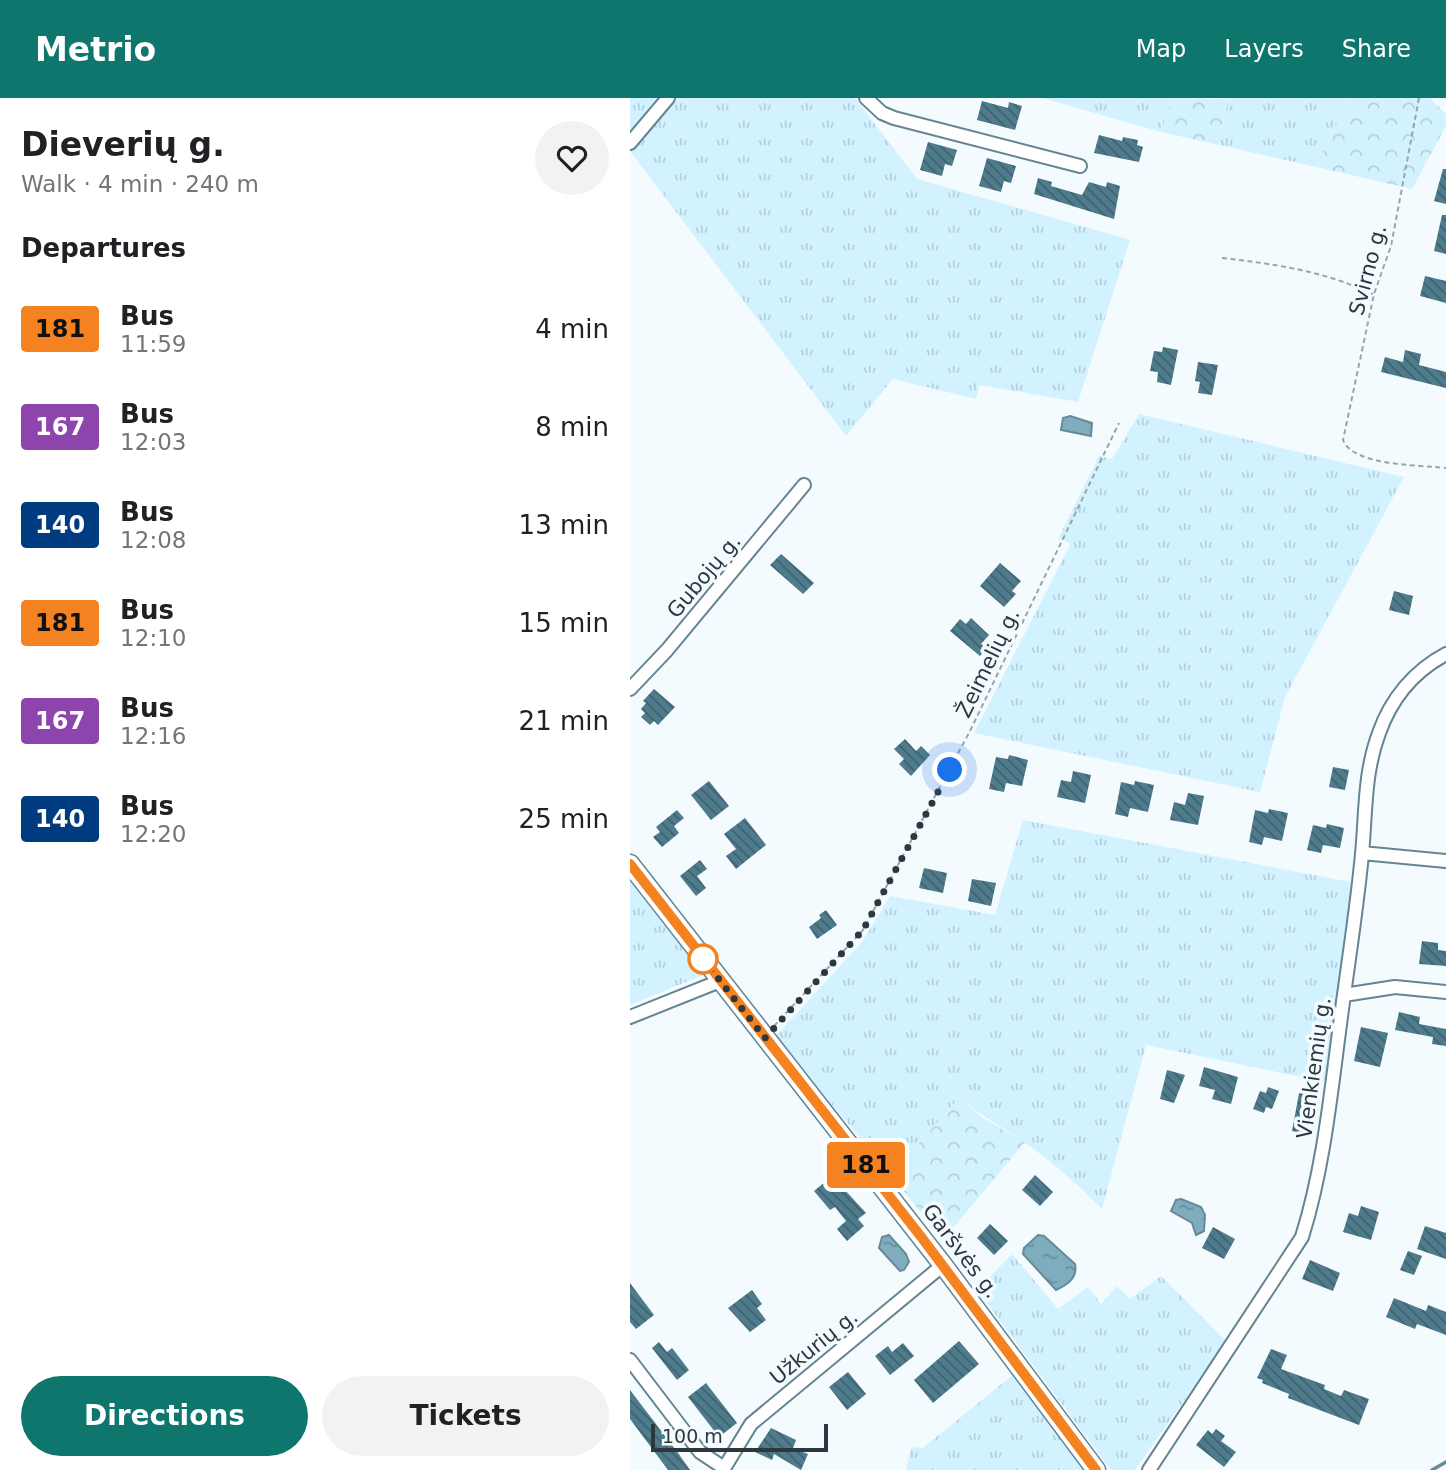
<!DOCTYPE html>
<meta charset="utf-8">
<style>
:root{--surface:#fff;--page:#f2f2f2;--text:#202124;--muted:#757577;--accent:#0f766e}
body{margin:0;font-family:"DejaVu Sans",sans-serif;background:var(--page);color:var(--text);height:100vh;display:flex;flex-direction:column;font-size:26px;white-space:nowrap}
*{box-sizing:border-box;margin:0}
p{font-size:23px;color:var(--muted)}
.icon{flex:none;width:38px;height:38px;fill:none;stroke:currentColor;stroke-width:2;stroke-linecap:round;stroke-linejoin:round}
.map{position:relative;flex:1;overflow:hidden}
.sheet{display:flex;flex-direction:column;background:var(--surface);width:630px}
.sheet>*{flex:none}
.badge{padding:0 14px;border-radius:5px;font-size:24px;line-height:46px}
.scale{position:absolute;left:21px;bottom:18px;width:177px;box-sizing:border-box;padding-left:7px;border:4px solid #2b393e;border-top:0;font-size:19px;line-height:24px;white-space:nowrap;color:#2b393e;-webkit-text-stroke:5px #f4fbfe;paint-order:stroke}
.you{position:absolute;width:35px;height:35px;margin:-18px;border:5px solid #fff;border-radius:50%;background:#1a73e8;box-shadow:0 0 0 10px #1a73e833}
.map>.badge{position:absolute;translate:-50% -50%;box-shadow:0 0 0 4px #fff}
h2{padding:0 21px;font-size:26px;line-height:63px}
.round{display:grid;place-items:center;flex:none;width:74px;height:74px;border-radius:37px;background:var(--page)}
.headline{display:flex;align-items:center;justify-content:space-between;height:119px;padding:0 21px}
h1{font-size:33px;font-weight:700;line-height:52px}
.button{display:flex;gap:14px;margin-top:auto;padding:14px 21px}
.button a{flex:1;height:80px;border-radius:42px;background:var(--accent);color:#fff;font-size:28px;font-weight:700;line-height:80px;text-align:center}
.button a+a{background:var(--page);color:var(--text)}
ul{padding:0;list-style:none}
li{display:flex;align-items:center;gap:21px;height:98px;padding:0 21px}
li div{flex:1}
li b{display:block;font-size:26px}
li em{font-style:normal}
li .badge{min-width:77px;font-weight:700;text-align:center}
header{display:flex;align-items:center;gap:42px;box-sizing:border-box;height:98px;padding:0 35px;background:var(--accent);color:#fff}
header strong{font-size:33px}
nav{display:flex;gap:38px;margin-inline-start:auto;font-size:24px}
main{display:flex;flex:1;min-height:0}
.map>svg:first-child{display:block}
.grass{fill:url(#grass-tufts)}
.forest{fill:url(#forest-crowns)}
.water{fill:url(#water-ripples);stroke:#668a98;stroke-width:2}
.lines{fill:none;stroke-linecap:round;stroke-linejoin:round}
.stream{stroke:#668a98;stroke-width:3.5}
.building{fill:url(#building-back-hatch)}
.minor-casing{stroke:#658592;stroke-width:16}
.secondary-casing{stroke:#658592;stroke-width:21}
.path{stroke:#9aa4a8;stroke-width:2;stroke-dasharray:5 3.5;stroke-linecap:butt}
.minor{stroke:#fff;stroke-width:12}
.secondary{stroke:#fff;stroke-width:18}
.line-casing{stroke:#fff;stroke-width:16}
.line{stroke:#f58220;stroke-width:10}
.walk{stroke:#2b393e;stroke-width:7;stroke-dasharray:0 12.6}
.stop-dot{fill:#fff;stroke:#f58220;stroke-width:3.5}
.labels{text-anchor:middle;stroke-width:7;stroke-linejoin:round;paint-order:stroke}
.street-label{font-size:21px;fill:#2b393e;stroke:#f4fbfe}
</style>
<header>
<strong>Metrio</strong>
<nav><a>Map</a><a>Layers</a><a>Share</a></nav>
</header>
<main>
<section class="sheet">
<div class="headline"><div><h1>Dieverių g.</h1><p>Walk · 4 min · 240 m</p></div><a class="round"><svg class="icon" aria-label="heart" viewBox="0 0 24 24"><path d="M12 20l-8-8c-3-5 5-10 8-4 3-6 11-1 8 4z"/></svg></a></div>
<h2>Departures</h2>
<ul>
<li><span class="badge" style="background:#f58220;color:#111">181</span><div><b>Bus</b><p>11:59</p></div><em>4 min</em></li>
<li><span class="badge" style="background:#8e44ad;color:#fff">167</span><div><b>Bus</b><p>12:03</p></div><em>8 min</em></li>
<li><span class="badge" style="background:#003b80;color:#fff">140</span><div><b>Bus</b><p>12:08</p></div><em>13 min</em></li>
<li><span class="badge" style="background:#f58220;color:#111">181</span><div><b>Bus</b><p>12:10</p></div><em>15 min</em></li>
<li><span class="badge" style="background:#8e44ad;color:#fff">167</span><div><b>Bus</b><p>12:16</p></div><em>21 min</em></li>
<li><span class="badge" style="background:#003b80;color:#fff">140</span><div><b>Bus</b><p>12:20</p></div><em>25 min</em></li>
</ul>
<div class="button"><a>Directions</a><a>Tickets</a></div>
</section>
<div class="map">
<svg width="816" height="1372" viewBox="0 0 816 1372">
<defs>
<pattern id="grass-tufts" width="24" height="20" patternUnits="userSpaceOnUse" patternTransform="scale(1.75)"><rect width="24" height="20" fill="#d2f2ff"/><path d="M3 7l-1-3M5 7V3M7 7l1-3M15 17l-1-3M17 17v-4M19 17l1-3" fill="none" stroke="#b4d0dc"/></pattern>
<pattern id="forest-crowns" width="20" height="18" patternUnits="userSpaceOnUse" patternTransform="scale(1.75)"><rect width="20" height="18" fill="#d2f2ff"/><path d="M2 6a3 3 0 1 1 6 0M12 15a3 3 0 1 1 6 0" fill="none" stroke="#b4d0dc"/></pattern>
<pattern id="water-ripples" width="26" height="14" patternUnits="userSpaceOnUse" patternTransform="scale(1.75)"><rect width="26" height="14" fill="#7fadbe"/><path d="M2 4q2-2 4 0t4 0M15 11q2-2 4 0t4 0" fill="none" stroke="#688e9c"/></pattern>
<pattern id="building-back-hatch" width="6" height="6" patternUnits="userSpaceOnUse" patternTransform="scale(1.75)"><rect width="6" height="6" fill="#4f7c8c"/><path d="M-1 5l2 2M0 0l6 6M5-1l2 2" fill="none" stroke="#3e616e"/></pattern>
</defs>
<rect width="100%" height="100%" fill="#f4fbfe"/>
<path class="grass" d="M0,0H225L287,81L500,142L448,304L349,287L346,301L263,281L216,338L0,53Z
M412,0H542L531,34Z
M596,0H719L686,69L589,47L598,2Z
M509,316L774,379L655,599L630,694L344,635L441,445L428,441L469,358L482,361Z
M393,722L721,784L696,984L516,947L472,1111C449,1087 424,1066 397,1046C375,1030 351,1018 329,1000L261,1077L145,939L232,844L260,798L365,817Z
M0,775L78,875L0,907Z
M382,1156L428,1211L458,1189L471,1206L487,1188L500,1201L531,1178L596,1243L505,1372H481L347,1192Z
M385,1275L457,1372H276L281,1349L293,1350Z"/>
<path class="forest" d="M542,0L598,1L589,47L531,34Z
M719,0H800L816,16V28L782,91L686,69Z
M329,1000L353,1020L395,1044L313,1142L261,1077Z"/>
<path class="water" d="M440,318L462,325L461,338L431,332L433,320Z
M551,1101L571,1109L575,1117L574,1133L566,1137L562,1125L541,1113L546,1102Z
M259,1137L276,1156L279,1164L274,1172L270,1173L249,1150L252,1139Z
M408,1137L414,1138L445,1166C448,1180 437,1187 426,1192L393,1156L394,1150Z"/>
<g class="lines">
<path class="stream" d="M802,1372L816,1364"/>
</g>
<path class="building" d="M352,3L378,10L379,4L392,8L385,32L347,22Z
M469,37L492,43L493,39L508,42L507,47L513,49L509,64L464,55Z
M298,44L327,52L322,68L315,66L312,78L290,72Z
M357,60L386,68L381,85L374,83L371,94L349,88Z
M813,71H816V106L804,103Z
M408,80L422,84L421,88L452,97L459,84L476,89L477,84L490,88L484,121L404,96Z
M812,117H816V156L804,153Z
M795,178L816,183V205L790,198Z
M533,249L548,252L541,287L527,284L528,274L520,273L524,253L532,254Z
M775,252L791,256L789,267L816,274V290L751,274L755,259L773,264Z
M568,264L588,267L582,297L568,295L570,284L565,283Z
M151,456L184,485L173,496L140,467Z
M370,465L391,483L382,493L386,496L374,509L350,488Z
M764,493L783,498L779,517L759,512Z
M341,520L359,537L351,546L357,550L350,558L320,533L330,521L336,526Z
M24,591L45,609L28,627L24,623L20,627L11,619L15,615L11,611L16,605L13,603Z
M275,641L286,653L291,648L300,657L281,678L269,666L274,661L264,651Z
M379,657L398,662L392,688L376,685L374,694L359,691L366,659L378,661Z
M703,669L719,672L715,692L699,689Z
M443,673L461,677L455,705L427,699L431,682L441,684Z
M79,683L99,708L81,722L61,697Z
M505,683L524,687L518,714L500,710L498,719L485,716L491,684L504,687Z
M558,695L574,698L568,727L540,722L544,704L555,707Z
M639,711L658,715L652,743L634,739L632,747L619,744L625,712L638,715Z
M47,712L54,720L44,728L49,735L32,749L23,739L30,734L26,729Z
M115,720L136,747L106,771L96,758L106,751L94,736Z
M697,726L714,730L710,750L693,747L691,755L677,752L683,727L696,730Z
M70,762L77,771L67,778L76,790L66,798L50,778Z
M294,770L317,775L313,795L289,790Z
M342,781L366,785L361,808L338,803Z
M196,812L207,827L187,841L179,829L191,820L189,817Z
M792,843L808,845V852L816,853V868L789,866Z
M769,914L790,919L789,926L816,931V948L802,946L803,939L765,932Z
M731,929L758,935L750,969L724,963Z
M574,969L608,979L601,1006L582,1001L585,992L569,988Z
M537,972L555,977L544,1005L530,1001Z
M638,989L649,993L642,1011L636,1009L634,1015L623,1011L630,993L636,995Z
M670,990L687,993L679,1036L662,1033Z
M405,1077L423,1094L410,1108L392,1092Z
M202,1078L236,1115L228,1121L234,1128L217,1143L207,1131L216,1123L205,1109L200,1112L184,1093Z
M731,1108L749,1114L741,1142L713,1134L719,1115L728,1118Z
M360,1126L378,1143L364,1157L347,1140Z
M795,1128L816,1135V1161L787,1151Z
M583,1129L605,1141L594,1161L572,1150Z
M778,1153L792,1158L784,1177L770,1172Z
M680,1162L710,1175L703,1193L672,1181Z
M0,1185L24,1217L6,1231L0,1224Z
M122,1192L132,1206L127,1210L136,1222L120,1234L98,1210Z
M764,1200L796,1213L798,1207L816,1214V1237L787,1226L785,1231L756,1219Z
M329,1243L349,1266L303,1305L284,1282Z
M29,1244L37,1254L42,1250L59,1272L47,1282L22,1250Z
M273,1245L284,1258L260,1277L245,1258L258,1248L262,1254Z
M641,1251L657,1257L651,1271L695,1287L694,1291L711,1298L714,1292L739,1301L729,1327L658,1300L659,1296L632,1285L633,1282L627,1280Z
M218,1274L236,1296L217,1312L199,1289Z
M76,1285L107,1325L89,1339L58,1299Z
M0,1292L48,1355L60,1372H38L0,1321Z
M141,1330L166,1342L163,1350L178,1356L171,1372L144,1356L142,1362L125,1354Z
M586,1331L595,1338L591,1343L606,1354L594,1369L566,1347L578,1332L582,1336Z"/>
<g class="lines">
<defs>
<path id="minor" d="M236,0L252,15L264,20L450,68
M0,45L38,0
M0,591L37,552L174,387
M732,755L816,763
M714,897L765,889L816,894
M0,919L90,883
M0,1262L70,1354L94,1370
M93,1372L121,1326L313,1167
M519,1372L672,1139C694,1069 701,993 711,919C718,865 727,810 732,756C736,714 734,675 749,635C761,601 784,573 816,556"/>
<path id="secondary" d="M0,766L313,1167L466,1372"/>
</defs>
<use href="#minor" class="minor-casing"/>
<use href="#secondary" class="secondary-casing"/>
<path class="path" d="M789,0L761,148L744,196L713,342C723,368 790,367 816,370
M592,160C645,166 694,173 743,196
M144,928L233,832L340,633L489,325"/>
<use href="#minor" class="minor"/>
<use href="#secondary" class="secondary"/>
</g>
<g class="lines">
<defs>
<path id="line" d="M0,766L292,1140L466,1372"/>
</defs>
<use href="#line" class="line-casing"/>
<use href="#line" class="line"/>
<path class="walk" d="M73,861L135,940L233,832L320,672"/>
</g>
<circle class="stop-dot" cx="73" cy="861" r="14"/>
<g class="labels">
<g class="street-label">
<text transform="translate(738 172) rotate(-75)" y="7">Svirno g.</text>
<text transform="translate(74 478) rotate(-50)" y="7">Gubojų g.</text>
<text transform="translate(358 565) rotate(-64)" y="7">Žeimelių g.</text>
<text transform="translate(684 970) rotate(-82)" y="7">Vienkiemių g.</text>
<text transform="translate(331 1153) rotate(53)" y="7">Garšvės g.</text>
<text transform="translate(184 1249) rotate(-39)" y="7">Užkurių g.</text>
</g>
</g>
</svg>
<div class="scale">100 m</div>
<div class="you" style="left:320px;top:672px"></div>
<b class="badge" style="left:236px;top:1067px;background:#f58220;color:#111">181</b>
</div>
</main>
